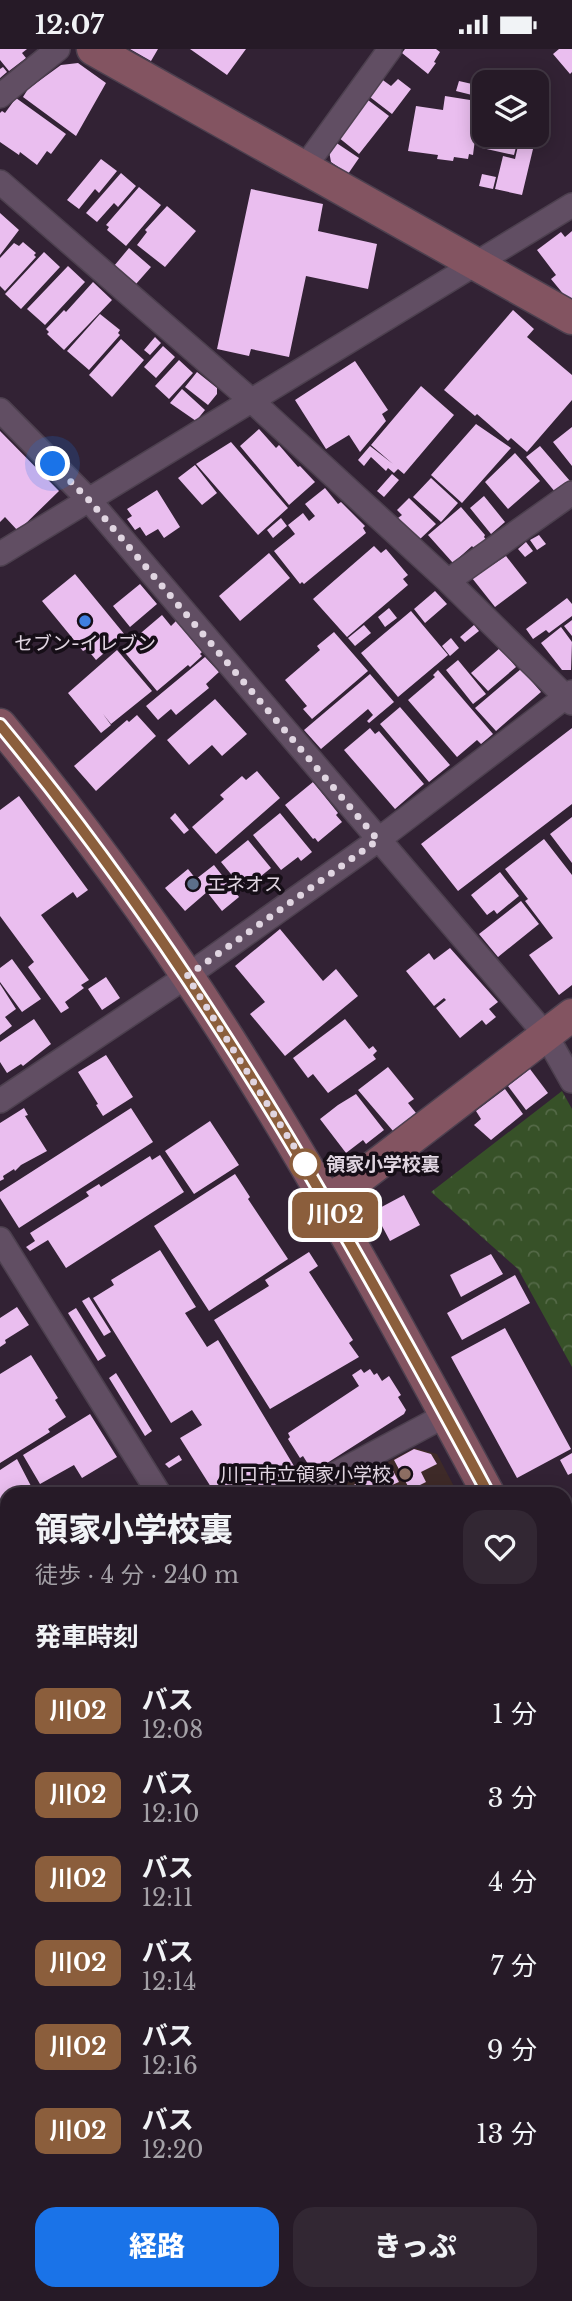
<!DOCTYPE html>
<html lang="ja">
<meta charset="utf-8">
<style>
:root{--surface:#261a27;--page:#322733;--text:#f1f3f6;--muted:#a4a1a7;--line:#423844;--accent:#1a73e8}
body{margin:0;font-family:"Libre Baskerville","Noto Sans JP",serif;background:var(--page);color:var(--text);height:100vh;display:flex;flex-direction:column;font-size:26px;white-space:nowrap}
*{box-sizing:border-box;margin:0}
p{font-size:23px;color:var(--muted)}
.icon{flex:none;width:38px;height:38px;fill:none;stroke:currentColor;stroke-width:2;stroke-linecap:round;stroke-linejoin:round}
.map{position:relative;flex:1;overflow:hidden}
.drawer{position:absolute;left:0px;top:1438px;width:572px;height:814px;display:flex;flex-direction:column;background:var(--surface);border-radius:21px 21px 0 0;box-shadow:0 4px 18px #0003,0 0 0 2px var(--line)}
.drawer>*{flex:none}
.badge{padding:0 14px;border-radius:10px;font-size:24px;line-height:46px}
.tools{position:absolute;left:472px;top:21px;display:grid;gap:14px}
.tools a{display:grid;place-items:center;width:77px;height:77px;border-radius:14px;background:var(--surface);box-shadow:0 4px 18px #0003,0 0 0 2px var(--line);font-size:35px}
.you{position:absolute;width:35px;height:35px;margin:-18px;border:5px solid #fff;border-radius:50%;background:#1a73e8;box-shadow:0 0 0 10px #1a73e833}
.map>.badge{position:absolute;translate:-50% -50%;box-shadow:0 0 0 4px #fff}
h2{padding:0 35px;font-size:26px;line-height:63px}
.round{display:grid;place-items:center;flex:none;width:74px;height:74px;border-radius:21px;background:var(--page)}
.overview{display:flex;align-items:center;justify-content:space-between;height:119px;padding:0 35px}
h1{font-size:33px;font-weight:800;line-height:52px}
.cta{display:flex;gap:14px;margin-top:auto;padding:14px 35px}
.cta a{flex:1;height:80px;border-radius:21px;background:var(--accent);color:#fff;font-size:28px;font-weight:800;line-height:80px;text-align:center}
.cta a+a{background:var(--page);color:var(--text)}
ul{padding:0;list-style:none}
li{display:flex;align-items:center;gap:21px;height:84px;padding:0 35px}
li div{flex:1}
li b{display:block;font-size:26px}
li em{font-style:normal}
li .badge{min-width:77px;font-weight:700;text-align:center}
.status{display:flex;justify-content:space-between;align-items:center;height:49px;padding:0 35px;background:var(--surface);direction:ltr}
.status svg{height:19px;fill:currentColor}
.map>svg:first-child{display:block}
.education{fill:#3e2a28}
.park{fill:url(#park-crowns)}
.building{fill:#eabeef}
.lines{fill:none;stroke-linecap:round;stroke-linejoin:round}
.street-casing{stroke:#4d404f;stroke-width:26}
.secondary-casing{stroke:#4d404f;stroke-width:35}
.street{stroke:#614e63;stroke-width:23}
.secondary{stroke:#835461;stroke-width:32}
.line-casing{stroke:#fff;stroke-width:16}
.line{stroke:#8b5e3c;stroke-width:10}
.walk{stroke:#e0d5e1;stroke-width:7;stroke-dasharray:0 12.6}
.shop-dot{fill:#3f7fe0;stroke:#160e17;stroke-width:2.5}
.service-dot{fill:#5c6f8a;stroke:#160e17;stroke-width:2.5}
.stop-dot{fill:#fff;stroke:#8b5e3c;stroke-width:3.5}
.education-dot{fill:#8d6e63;stroke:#160e17;stroke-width:2.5}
.labels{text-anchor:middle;stroke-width:7;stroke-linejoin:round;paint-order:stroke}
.poi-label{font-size:19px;fill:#e0d5e1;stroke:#160e17}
.stop-label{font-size:19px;font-weight:bold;fill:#e0d5e1;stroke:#160e17;text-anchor:start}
</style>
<div class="status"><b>12:07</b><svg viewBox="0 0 49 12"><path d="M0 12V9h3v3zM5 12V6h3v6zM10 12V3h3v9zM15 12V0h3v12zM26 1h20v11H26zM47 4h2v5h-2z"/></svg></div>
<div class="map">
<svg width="572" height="2252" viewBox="0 0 572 2252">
<defs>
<pattern id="park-crowns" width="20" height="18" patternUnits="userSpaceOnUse" patternTransform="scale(1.75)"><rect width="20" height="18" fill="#375128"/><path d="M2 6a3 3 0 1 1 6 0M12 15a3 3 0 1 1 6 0" fill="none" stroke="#546947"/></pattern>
</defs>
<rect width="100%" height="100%" fill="#322234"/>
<path class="education" d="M415,1399L437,1405L458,1445L323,1446Z
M7,1644V1689L0,1678V1648Z
M565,1653L572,1667V1713L565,1717Z
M7,1704V1741L0,1729V1708Z"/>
<path class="park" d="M562,1042L572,1060V1318L518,1220L431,1143Z"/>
<path class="building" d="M0,0H27L22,4L26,9L9,22L0,11Z
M130,0H158L151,12Z
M190,0H246L227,26Z
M405,0H436L440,3L434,13L436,14L428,25L402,4Z
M559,0H572V23L570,25L553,5Z
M78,14L106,34L76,87L23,48L28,40L61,16Z
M3,18L7,23L0,29V20Z
M380,29L391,37L398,30L411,40L392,65L366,45Z
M459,32L485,38L484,49L456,42Z
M445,47L470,51V58L479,59L473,106L469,105L468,110L454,108L453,112L437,110L438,106L408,102L416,57L443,61Z
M16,49L66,85L51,105L47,102L37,116L20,103L19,106L0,93V64L2,62L5,64Z
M368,51L389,67L359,105L338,88Z
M485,86H519L514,106L482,99Z
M335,93L359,109L348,125L331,113L329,102Z
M518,97L533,100L522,146L495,140L503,107L515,110Z
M101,110L117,122L99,144L95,140L79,160L67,151Z
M121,124L136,137L118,158L114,154L97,173L86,164Z
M482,125L496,128L493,140L479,137Z
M139,138L161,156L126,197L107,181L109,178L106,176Z
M251,140L323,155L318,182L377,195L368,240L306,227L289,308L251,300L249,307L217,300Z
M167,157L196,182L165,218L137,196L147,183L145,181Z
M0,164L19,181L0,206Z
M572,182V251L565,247L551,230L556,226L537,201L561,183L565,188Z
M23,193L36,204L34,206L36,208L5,242L0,237V209L14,194L19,197Z
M129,199L151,218L136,235L114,217Z
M44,203L60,218L21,260L5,245Z
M68,217L85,233L45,276L27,260Z
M93,233L112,251L64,301L47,285L49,283L46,280L64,261L66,263Z
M513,261L534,280L527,288L572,326V351L527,403L511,389L508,392L477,365L475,367L444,341Z
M100,265L120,281L118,284L120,286L89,321L67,302Z
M155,288L161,294L150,306L144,301Z
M121,290L144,311L112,348L89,326Z
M163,297L175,308L156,329L144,318Z
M179,311L193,324L169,350L155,337Z
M355,312L388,361L382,365L386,372L360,403L349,386L326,400L295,351Z
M197,323L217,339V345L208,356L185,338Z
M421,337L454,366L404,425L398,420L394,424L388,419L386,422L371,408L364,417L358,411L370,397L393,415L371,396Z
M182,340L205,361L196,372L170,354Z
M476,375L511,399L462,454L431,426Z
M572,378V417L553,393Z
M259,380L276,399L279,396L298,418L300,417L315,433L289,456L240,397Z
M0,382L59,442L18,482L5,468L0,473Z
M231,393L288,459L258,486L196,415Z
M540,397L570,432L556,444L526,408Z
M515,404L540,432L508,460L485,433Z
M195,416L217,444L202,456L178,429Z
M392,425L399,431L384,448L377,442Z
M431,429L458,454L441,473L413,448Z
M325,439L338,455L341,453L365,477L363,479L366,484L304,535L302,533L300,535L274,502L295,485L288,476L303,464L309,472L315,467L305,455Z
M157,441L180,478L164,489L158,480L146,487L140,478L135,481L127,470L132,467L127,460Z
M484,447L505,473L491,485L470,459Z
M409,449L436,475L419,491L398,469L402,466L397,461Z
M461,458L485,486L484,488L487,492L476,502L472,497L453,514L428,486Z
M281,469L287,477L273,489L267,481Z
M539,486L546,495L537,501L530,491Z
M526,493L533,502L525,508L518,500Z
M374,497L381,504L386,500L408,526L403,530L408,536L347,588L313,550Z
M269,504L290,529L240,572L219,547Z
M506,507L527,534L495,558L472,529Z
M75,525L125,586L96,611L87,600L83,602L42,552Z
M140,535L157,555L130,578L113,557Z
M435,542L447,555L425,574L414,560Z
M567,549L572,555V567L549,584L546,581L533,590L526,580Z
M389,559L397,569L385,578L378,568Z
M411,562L448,606L398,648L361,604Z
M162,566L171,577L176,572L202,603L200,605L202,607L190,618L188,616L157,642L122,600Z
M572,571V587L564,577Z
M364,576L371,584L355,597L348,589Z
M474,576L479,582L465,593L460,588Z
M561,578L572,593L571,621H562L541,594Z
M334,583L368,622L312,670L303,660L307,657L285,631L320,601L317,597Z
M451,589L459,599L450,607L442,597Z
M500,599L516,618L488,642L471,624Z
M117,601L152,642L111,675L103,665L111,676L101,684L68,644Z
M205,608L219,623L206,635L209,639L176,666L171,660L158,671L146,657Z
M458,611L486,645L473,655L446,621Z
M521,620L541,643L496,682L475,659Z
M438,621L493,685L481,695L477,691L457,708L408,651L435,628L433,626Z
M370,625L394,653L369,674L367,672L373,666L368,660L321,700L304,681Z
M215,650L247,685L222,707L212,696L189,716L167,691Z
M400,658L450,716L429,733L380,675Z
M137,666L156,687L96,742L74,717L127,671L129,673Z
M370,679L375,685L379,682L424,735L395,760L344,701Z
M572,679V755L458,842L421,795Z
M257,722L280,749L216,805L192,778L224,750L220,746L242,727L246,731Z
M313,733L338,764L336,766L342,773L318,793L315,789L313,790L285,756Z
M19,747L88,841L77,849L73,843L41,866L89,931L81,936L84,939L65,953L69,959L61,964L28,918L34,913L0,867V761Z
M175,764L189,781L184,785L170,769Z
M280,764L312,803L301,812L298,808L281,821L253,786Z
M572,768V814L550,785Z
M544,790L572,826V936L559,946L529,906L553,889L525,852L528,850L505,820Z
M248,791L271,819L244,841L221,813Z
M214,816L239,848L222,862L207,843L185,862L165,839L188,820L196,830Z
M500,823L519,847L497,865L494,861L487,866L471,846Z
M521,852L539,875L498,908L479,885Z
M280,880L323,932L336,920L358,947L285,1007L250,965L265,953L235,917Z
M450,899L498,953L489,960L496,968L486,976L482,971L460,989L436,959L446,951L444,949L434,957L406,922L429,904L434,911Z
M12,910L41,950L22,963L0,933V919Z
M106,928L120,949L102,961L88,940Z
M0,935L16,960L5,968L12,977L0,986Z
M34,970L51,995L23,1017L21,1015L7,1024L0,1013V993Z
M345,970L369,1000L373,997L377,1002L373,1006L376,1010L328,1044L313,1025L308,1029L293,1009Z
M106,1006L133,1048L103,1067L96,1056L98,1055L78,1023Z
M388,1018L414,1050L408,1054L416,1064L393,1082L358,1041Z
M530,1020L548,1044L526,1061L508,1037Z
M505,1040L523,1065L491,1091L474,1076L481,1070L476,1062Z
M356,1045L384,1081L366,1095L363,1091L346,1104L320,1070L338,1056Z
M24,1059L28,1066L25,1067L47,1102L21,1116L15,1122L14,1120L3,1127L4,1130L0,1132V1074Z
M131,1059L153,1093L19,1179L0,1149V1143Z
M210,1072L239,1116L194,1145L165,1102Z
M160,1106L184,1143L66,1219L48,1191L30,1202L26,1198L35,1192L30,1184L89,1147L86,1143L99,1135L101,1138L150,1107L152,1111Z
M235,1125L250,1148L248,1150L288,1210L209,1262L154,1177Z
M404,1146L420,1176L390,1192L374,1162Z
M160,1201L196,1258L185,1264L207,1298L218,1291L297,1422L260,1446H216L180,1389L202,1376L192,1361L171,1374L93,1249L114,1236L111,1231Z
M309,1203L318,1217L309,1223L353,1291L349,1294L359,1308L270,1360L214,1271L269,1237L265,1231Z
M491,1205L503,1225L461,1248L450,1226Z
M515,1226L530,1254L462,1291L447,1264Z
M89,1248L111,1283L104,1287L82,1252Z
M17,1258L29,1276L5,1291L6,1294L0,1298V1269Z
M76,1259L106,1307L98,1312L68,1264Z
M505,1279L571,1400L517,1429L451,1308Z
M31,1306L58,1349L55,1351L66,1368L48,1380L50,1383L0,1414V1325Z
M361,1320L364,1324L370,1320L374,1326L377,1324L382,1332L389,1327L401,1346L398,1348L406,1361L404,1365L313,1423L303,1407L300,1409L288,1390L290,1388L288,1384L359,1337L352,1326Z
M116,1324L152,1382L145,1387L109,1329Z
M90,1365L117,1408L82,1429L74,1416L40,1435L23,1406Z
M414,1400L431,1405L437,1415L421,1423L426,1433L410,1441L394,1411Z
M572,1404V1424L568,1426L560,1411Z
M179,1406L182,1411L169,1419L165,1415Z
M17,1410L31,1437L18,1446H7V1453L4,1455L0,1450V1421Z
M390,1416L399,1433L392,1436L383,1420Z
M378,1423L387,1440L377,1446H335Z
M6,1470L7,1514H0V1471Z
M2,1531L7,1538V1568L0,1556V1532Z
M0,1565L7,1577V1602L0,1591Z
M0,1599L7,1611L0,1616Z
M570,1666L572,1685L565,1688V1668Z
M572,1775V1830L568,1831L565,1823V1777Z
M7,1906V1944L0,1948V1910Z
M7,1946V1973L0,1962V1950Z
M0,1972L7,1983V1993L0,1997Z
M0,2004L7,2017V2068L0,2072Z
M572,2013V2052L570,2053L565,2048V2017Z
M7,2120V2175L4,2177L0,2170V2124Z
M572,2238V2252H548L560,2245H565V2242Z
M45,2245H204L207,2252H48Z
M206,2245H235L239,2252H210Z
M313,2245H337L325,2252H317Z
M386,2245H414L418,2252H382L380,2249Z"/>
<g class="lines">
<defs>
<path id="street" d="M0,47L58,0
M304,119L390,0
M0,133L252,352L448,532L572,654
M0,361L89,451L546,986L572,1032
M0,505L572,156
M448,532L572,444
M0,1052L187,927L378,791L572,643
M0,1190L160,1446
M296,1446L446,1366
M565,1477L572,1473
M0,1630L7,1626
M565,1739L572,1734
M0,1776L7,1789
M0,2097L7,2093
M565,2156L572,2168
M0,2208L7,2220
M21,2245L25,2252
M263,2245L267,2252"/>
<path id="secondary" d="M93,0L572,269
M0,676C82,775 159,881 228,989C322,1137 406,1292 489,1446
M328,1153L572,966
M565,1583L572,1595"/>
</defs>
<use href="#street" class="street-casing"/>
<use href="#secondary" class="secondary-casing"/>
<use href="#street" class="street"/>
<use href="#secondary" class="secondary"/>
</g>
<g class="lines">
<defs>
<path id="line" d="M0,676C195,911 345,1178 489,1446"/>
</defs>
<use href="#line" class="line-casing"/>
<use href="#line" class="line"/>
<path class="walk" d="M53,415L89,451L378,791L187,927L305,1115"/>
</g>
<circle class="shop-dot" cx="85" cy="572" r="7"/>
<circle class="service-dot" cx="193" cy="835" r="7"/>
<circle class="stop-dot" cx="305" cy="1115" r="14"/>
<circle class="education-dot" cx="405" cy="1425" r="7"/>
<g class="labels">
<g class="poi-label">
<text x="85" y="601">セブン-イレブン</text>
<text x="207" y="842" text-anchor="start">エネオス</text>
<text x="391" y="1432" text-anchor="end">川口市立領家小学校</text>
</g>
<g class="stop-label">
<text x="326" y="1122">領家小学校裏</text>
</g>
</g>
</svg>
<div class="tools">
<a><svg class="icon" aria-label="layers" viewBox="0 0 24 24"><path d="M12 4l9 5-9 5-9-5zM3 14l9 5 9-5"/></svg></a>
</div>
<div class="you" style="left:53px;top:415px"></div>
<b class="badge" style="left:335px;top:1166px;background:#8b5e3c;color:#fff">川02</b>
<section class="drawer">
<div class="overview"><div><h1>領家小学校裏</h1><p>徒歩 · 4 分 · 240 m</p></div><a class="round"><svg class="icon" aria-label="heart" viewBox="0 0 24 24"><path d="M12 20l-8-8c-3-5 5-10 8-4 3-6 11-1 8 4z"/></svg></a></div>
<h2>発車時刻</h2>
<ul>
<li><span class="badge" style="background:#8b5e3c;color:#fff">川02</span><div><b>バス</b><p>12:08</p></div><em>1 分</em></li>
<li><span class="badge" style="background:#8b5e3c;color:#fff">川02</span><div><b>バス</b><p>12:10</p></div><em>3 分</em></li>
<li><span class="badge" style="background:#8b5e3c;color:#fff">川02</span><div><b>バス</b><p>12:11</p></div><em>4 分</em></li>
<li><span class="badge" style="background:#8b5e3c;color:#fff">川02</span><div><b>バス</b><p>12:14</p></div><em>7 分</em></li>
<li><span class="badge" style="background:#8b5e3c;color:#fff">川02</span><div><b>バス</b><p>12:16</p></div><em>9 分</em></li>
<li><span class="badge" style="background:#8b5e3c;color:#fff">川02</span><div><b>バス</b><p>12:20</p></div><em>13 分</em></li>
</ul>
<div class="cta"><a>経路</a><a>きっぷ</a></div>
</section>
</div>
